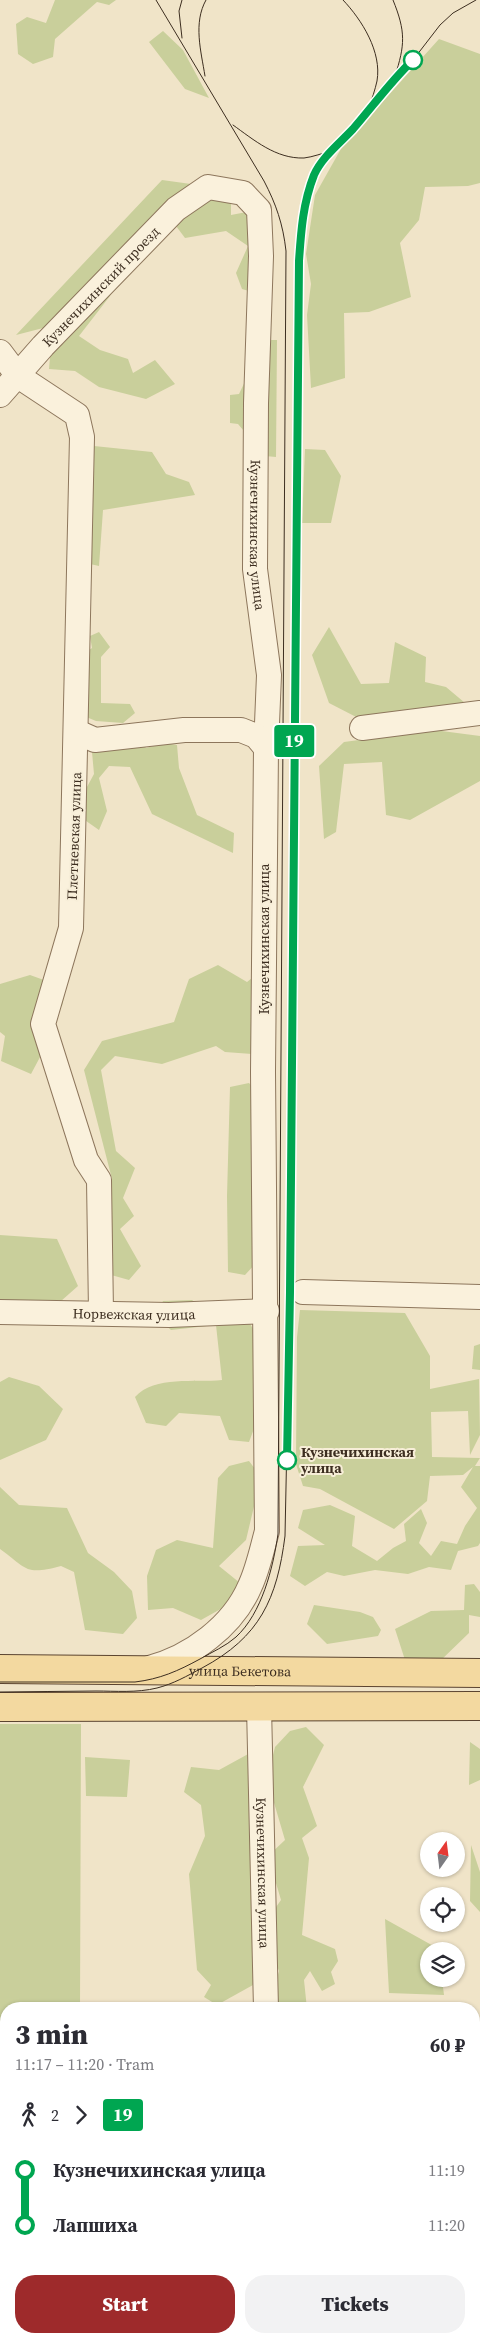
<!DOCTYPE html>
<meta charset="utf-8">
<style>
:root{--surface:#fff;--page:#f2f2f3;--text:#2b2b33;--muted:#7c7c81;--accent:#9e2a2b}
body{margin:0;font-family:"Source Serif 4",serif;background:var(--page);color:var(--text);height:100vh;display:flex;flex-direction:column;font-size:19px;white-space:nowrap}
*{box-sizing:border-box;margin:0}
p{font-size:16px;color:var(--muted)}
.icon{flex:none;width:28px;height:28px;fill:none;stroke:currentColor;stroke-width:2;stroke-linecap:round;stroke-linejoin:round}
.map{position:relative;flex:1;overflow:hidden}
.side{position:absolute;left:0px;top:2002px;width:480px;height:341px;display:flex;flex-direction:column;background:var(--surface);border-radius:20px 20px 0 0;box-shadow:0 1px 4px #0004}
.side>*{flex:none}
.badge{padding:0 10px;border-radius:4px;font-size:18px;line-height:32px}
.needle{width:32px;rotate:14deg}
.controls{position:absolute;left:420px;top:1832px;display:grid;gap:10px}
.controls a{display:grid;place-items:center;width:45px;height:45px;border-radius:50%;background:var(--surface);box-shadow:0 1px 4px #0004;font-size:25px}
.map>.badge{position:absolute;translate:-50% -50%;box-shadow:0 0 0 2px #fff}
.legs{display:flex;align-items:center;gap:8px;height:55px;padding:0 15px;font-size:16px}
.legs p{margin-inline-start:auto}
.overview{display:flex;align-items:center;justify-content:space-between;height:85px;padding:0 15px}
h1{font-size:28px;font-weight:800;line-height:38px}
.action{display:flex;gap:10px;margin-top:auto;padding:10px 15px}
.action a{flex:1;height:58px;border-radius:20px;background:var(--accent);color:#fff;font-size:20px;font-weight:800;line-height:58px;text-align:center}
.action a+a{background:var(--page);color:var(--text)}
ul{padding:0 15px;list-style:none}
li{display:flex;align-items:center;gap:18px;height:55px;font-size:19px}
li i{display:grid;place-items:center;width:8px;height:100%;margin:0 6px;background:currentColor}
li i::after{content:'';width:12px;height:12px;margin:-6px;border:4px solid;border-radius:50%;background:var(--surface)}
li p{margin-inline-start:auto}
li:first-child i{background:linear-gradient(#0000 50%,currentColor 0)}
li:last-child i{background:linear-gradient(currentColor 50%,#0000 0)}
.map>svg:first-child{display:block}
.green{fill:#c9cf9b}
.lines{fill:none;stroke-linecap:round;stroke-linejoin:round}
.minor-casing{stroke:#8d765c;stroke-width:26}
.major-casing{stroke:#5b4430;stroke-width:30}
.minor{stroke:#faf1dc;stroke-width:24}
.major{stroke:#f3d9a0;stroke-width:28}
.tram{stroke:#3d2e20;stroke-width:1}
.line-1-casing{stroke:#fff;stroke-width:11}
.line-1{stroke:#00a651;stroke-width:8}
.stop-1-dot{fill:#fff;stroke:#00a651;stroke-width:2.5}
.labels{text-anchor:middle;stroke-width:4;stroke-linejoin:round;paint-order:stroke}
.street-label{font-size:14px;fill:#3d2e20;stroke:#f7eed8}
.stop-label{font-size:14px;font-weight:bold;fill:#3d2e20;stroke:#f7eed8;text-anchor:start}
</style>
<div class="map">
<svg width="480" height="2343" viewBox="0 0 480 2343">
<rect width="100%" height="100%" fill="#f0e4c8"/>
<path class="green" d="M55,0H116L109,5L97,2L55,39L53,57L33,64L18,54L16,24L27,17L46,23Z
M163,31L183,50L209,98L185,89L149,42Z
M439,39L480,54V183L468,186L425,187L419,220L400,243L411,297L369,312L344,313L345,378L311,388L307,315L311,284L306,254L315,195L342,147Z
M162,180L191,184L133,239L110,296L79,336L100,350L128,359L133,373L155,360L175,384L146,399L99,387L75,371L49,369L51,346L47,327L16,335Z
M231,188V215L262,209L256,293L242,289L236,273L248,246L226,231L185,238L173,222L200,194Z
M265,340H277L276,457L265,456L238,424L230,423V395L239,394Z
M94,446L152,452L166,474L189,482L195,495L103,510L99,566L90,564Z
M305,449L325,450L341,476L331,523H302Z
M329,627L361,684L389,683L395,642L426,657L425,682L446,687L471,708L362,720L329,703L312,655Z
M99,632L110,647L101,657V703L130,704L135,713L123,723L96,721L74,712L70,663L92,648L90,636Z
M112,726L135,734L146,748L164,743L177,745L179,768L197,815L234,833L233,853L152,814L130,767L109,766L99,778L107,811L99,830L79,816L81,798L94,774L92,752Z
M434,730L480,736V781L410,820L386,815L382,762L344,764L336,832L324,839L319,766L344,742Z
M218,965L247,982L257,974L252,1054L225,1052L216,1046L162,1064L115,1056L101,1070L116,1151L135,1168L123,1198L134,1216L120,1229L141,1266L129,1280L97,1271L110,1230L112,1179L84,1070L102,1041L174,1022L189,979Z
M30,975L66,988L62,1006L33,1017L47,1044L31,1074L1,1061L5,1036L0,1032V984Z
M249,1083L259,1094L256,1263L245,1275L228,1272L227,1196L230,1087Z
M0,1235L57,1239L78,1286L52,1309L0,1308Z
M192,1300L204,1308L246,1317L273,1362L261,1410L249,1442L229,1440L220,1416L179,1413L166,1426L146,1423L135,1397C155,1375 195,1383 222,1380L216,1325L171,1330L155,1316L163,1301Z
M300,1310L405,1313L430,1356V1389L479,1379L480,1435L470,1455L468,1411L431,1412L432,1457L480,1458L475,1466H480V1543L478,1546L458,1551L451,1570L429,1567L408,1574L375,1570L344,1576L327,1572L305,1586L290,1576L298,1546L325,1545L298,1528L303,1510L330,1505L355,1516L352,1546L377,1561L393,1548L406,1541L404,1524L421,1509L427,1523L419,1543L431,1556L441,1541L457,1544L465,1526L477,1508L461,1487L473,1467L463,1475L430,1476L427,1501L394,1529L320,1489L303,1486L294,1458L296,1457L297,1337Z
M480,1344V1370L472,1369L474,1346Z
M9,1377L39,1386L63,1409L46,1440L0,1460V1382Z
M249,1461L261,1477L246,1540L219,1566L240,1583L226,1606L201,1620L173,1608L148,1610L147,1576L156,1550L177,1540L213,1548L218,1478L229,1466Z
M0,1487L19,1505L67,1508L88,1553L114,1572L132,1591L137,1618L123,1634L85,1630L74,1572L61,1566C24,1576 27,1568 0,1549Z
M474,1584L480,1592V1617L469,1615V1633L438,1663L405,1660L395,1629L431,1611L464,1610L465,1585Z
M314,1605L360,1612L373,1617L381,1630L378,1636L327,1644L307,1624Z
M0,1724H81L80,2009H6V2083H0Z
M306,1727L324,1745L303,1787L317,1826L302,1838L309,1858L302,1935L335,1949L338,1961L331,1972L335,1984L322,1991L310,1971L304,1980L307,2009H274L272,1997L279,1971L272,1952L277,1937L269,1917L281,1900L268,1856L285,1840L267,1779L275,1747L290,1731Z
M470,1742L480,1749V1780L469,1785Z
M250,1753L253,1985L217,2005L204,1997L211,1985L197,1970L189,1874L205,1836L201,1805L184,1792L191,1767L219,1770Z
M85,1757L130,1760L127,1797L86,1796Z
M471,1845L480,1872V1912L470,1901Z
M385,1919L437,1948V1951H429V1979H442L444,1995L389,1993Z
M0,2137L6,2138V2162H0Z
M476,2184L480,2201V2343H396L404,2338H474Z
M0,2230H6V2272H1Z
M288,2338H336L315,2343H291Z"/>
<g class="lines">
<defs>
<g id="minor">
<path d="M0,352L18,376L77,415L82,437L71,928L43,1024L86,1160L99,1180L101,1312"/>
<path id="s1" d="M0,395L43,346L176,209L208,187L243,193L259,210L261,256L256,403L255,569L269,675L266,748L263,1072L267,1531C262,1549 258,1569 250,1586C233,1626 191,1657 149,1668"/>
<path d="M362,728L480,713"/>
<path d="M77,732L95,740L184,730H241L256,736L266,748"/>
<path d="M303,1292L480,1297"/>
<path id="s2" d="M0,1312L169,1315L267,1311"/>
<path id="s3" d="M259,1707L266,2009"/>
<path d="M0,2125H6"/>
<path d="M267,2343V2338"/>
</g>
<g id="major">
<path id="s4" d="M0,1669L480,1673"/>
<path d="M0,1707L480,1706"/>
</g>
</defs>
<use href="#minor" class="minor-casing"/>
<use href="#major" class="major-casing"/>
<use href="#minor" class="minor"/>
<use href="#major" class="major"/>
<path class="tram" d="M182,0L179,11L182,38
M343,0C362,20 382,52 377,81C375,90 372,99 369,107
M393,0C406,32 405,45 395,76
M205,76C201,51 193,23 206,0
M233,125C254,140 276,159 304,158C313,157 323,153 331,151
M0,1682H135C160,1679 178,1671 200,1659C212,1652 226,1646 236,1637C262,1613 273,1568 278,1534L286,251C283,224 276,204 264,181L156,0
M0,1692C32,1692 64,1691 96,1691C115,1691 137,1693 157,1688C173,1684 187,1676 202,1668C260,1637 277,1599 285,1536L290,1292L299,261L302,217L315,173L331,151L368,112L394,79L413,60L440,25L453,13L476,0"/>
</g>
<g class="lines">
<defs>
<path id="line-1" d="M287,1460L290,1292L299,261C301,231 303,203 314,175C322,157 340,143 353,129C373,106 391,81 413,60"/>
</defs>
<use href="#line-1" class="line-1-casing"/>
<use href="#line-1" class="line-1"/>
</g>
<g class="stop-1-dot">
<circle cx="413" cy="60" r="9"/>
<circle cx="287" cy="1460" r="9"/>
</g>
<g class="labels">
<g class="street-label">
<text dy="5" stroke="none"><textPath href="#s1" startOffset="148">Кузнечихинский проезд</textPath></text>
<text dy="5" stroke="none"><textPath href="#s1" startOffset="679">Кузнечихинская улица</textPath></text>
<text transform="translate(74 836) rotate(-88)" y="5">Плетневская улица</text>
<text transform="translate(264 939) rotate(-90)" y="5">Кузнечихинская улица</text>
<text dy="5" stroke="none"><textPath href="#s2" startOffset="134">Норвежская улица</textPath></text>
<text dy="5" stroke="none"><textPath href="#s4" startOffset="240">улица Бекетова</textPath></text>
<text dy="5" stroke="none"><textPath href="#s3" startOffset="166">Кузнечихинская улица</textPath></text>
</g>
<g class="stop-label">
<text x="301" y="1457">Кузнечихинская<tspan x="301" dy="16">улица</tspan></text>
</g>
</g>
</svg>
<div class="controls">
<a><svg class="needle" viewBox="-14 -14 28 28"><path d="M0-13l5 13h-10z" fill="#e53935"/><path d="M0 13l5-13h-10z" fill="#7c7c81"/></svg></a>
<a><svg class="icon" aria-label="locate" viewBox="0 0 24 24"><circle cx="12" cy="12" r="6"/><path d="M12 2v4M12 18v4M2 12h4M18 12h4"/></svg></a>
<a><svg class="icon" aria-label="layers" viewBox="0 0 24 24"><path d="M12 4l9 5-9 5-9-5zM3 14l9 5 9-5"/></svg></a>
</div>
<b class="badge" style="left:294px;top:741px;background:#00a651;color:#fff">19</b>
<section class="side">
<div class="overview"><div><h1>3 min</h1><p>11:17 – 11:20 · Tram</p></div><b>60 ₽</b></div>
<div class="legs"><svg class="icon" aria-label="walk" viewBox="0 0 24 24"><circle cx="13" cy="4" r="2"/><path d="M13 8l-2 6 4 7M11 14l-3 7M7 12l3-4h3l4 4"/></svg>2<svg class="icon" aria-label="forward" viewBox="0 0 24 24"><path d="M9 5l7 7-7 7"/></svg><b class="badge" style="background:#00a651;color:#fff">19</b></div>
<ul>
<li><i style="color:#00a651"></i><b>Кузнечихинская улица</b><p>11:19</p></li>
<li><i style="color:#00a651"></i><b>Лапшиха</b><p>11:20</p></li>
</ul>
<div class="action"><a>Start</a><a>Tickets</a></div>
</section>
</div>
